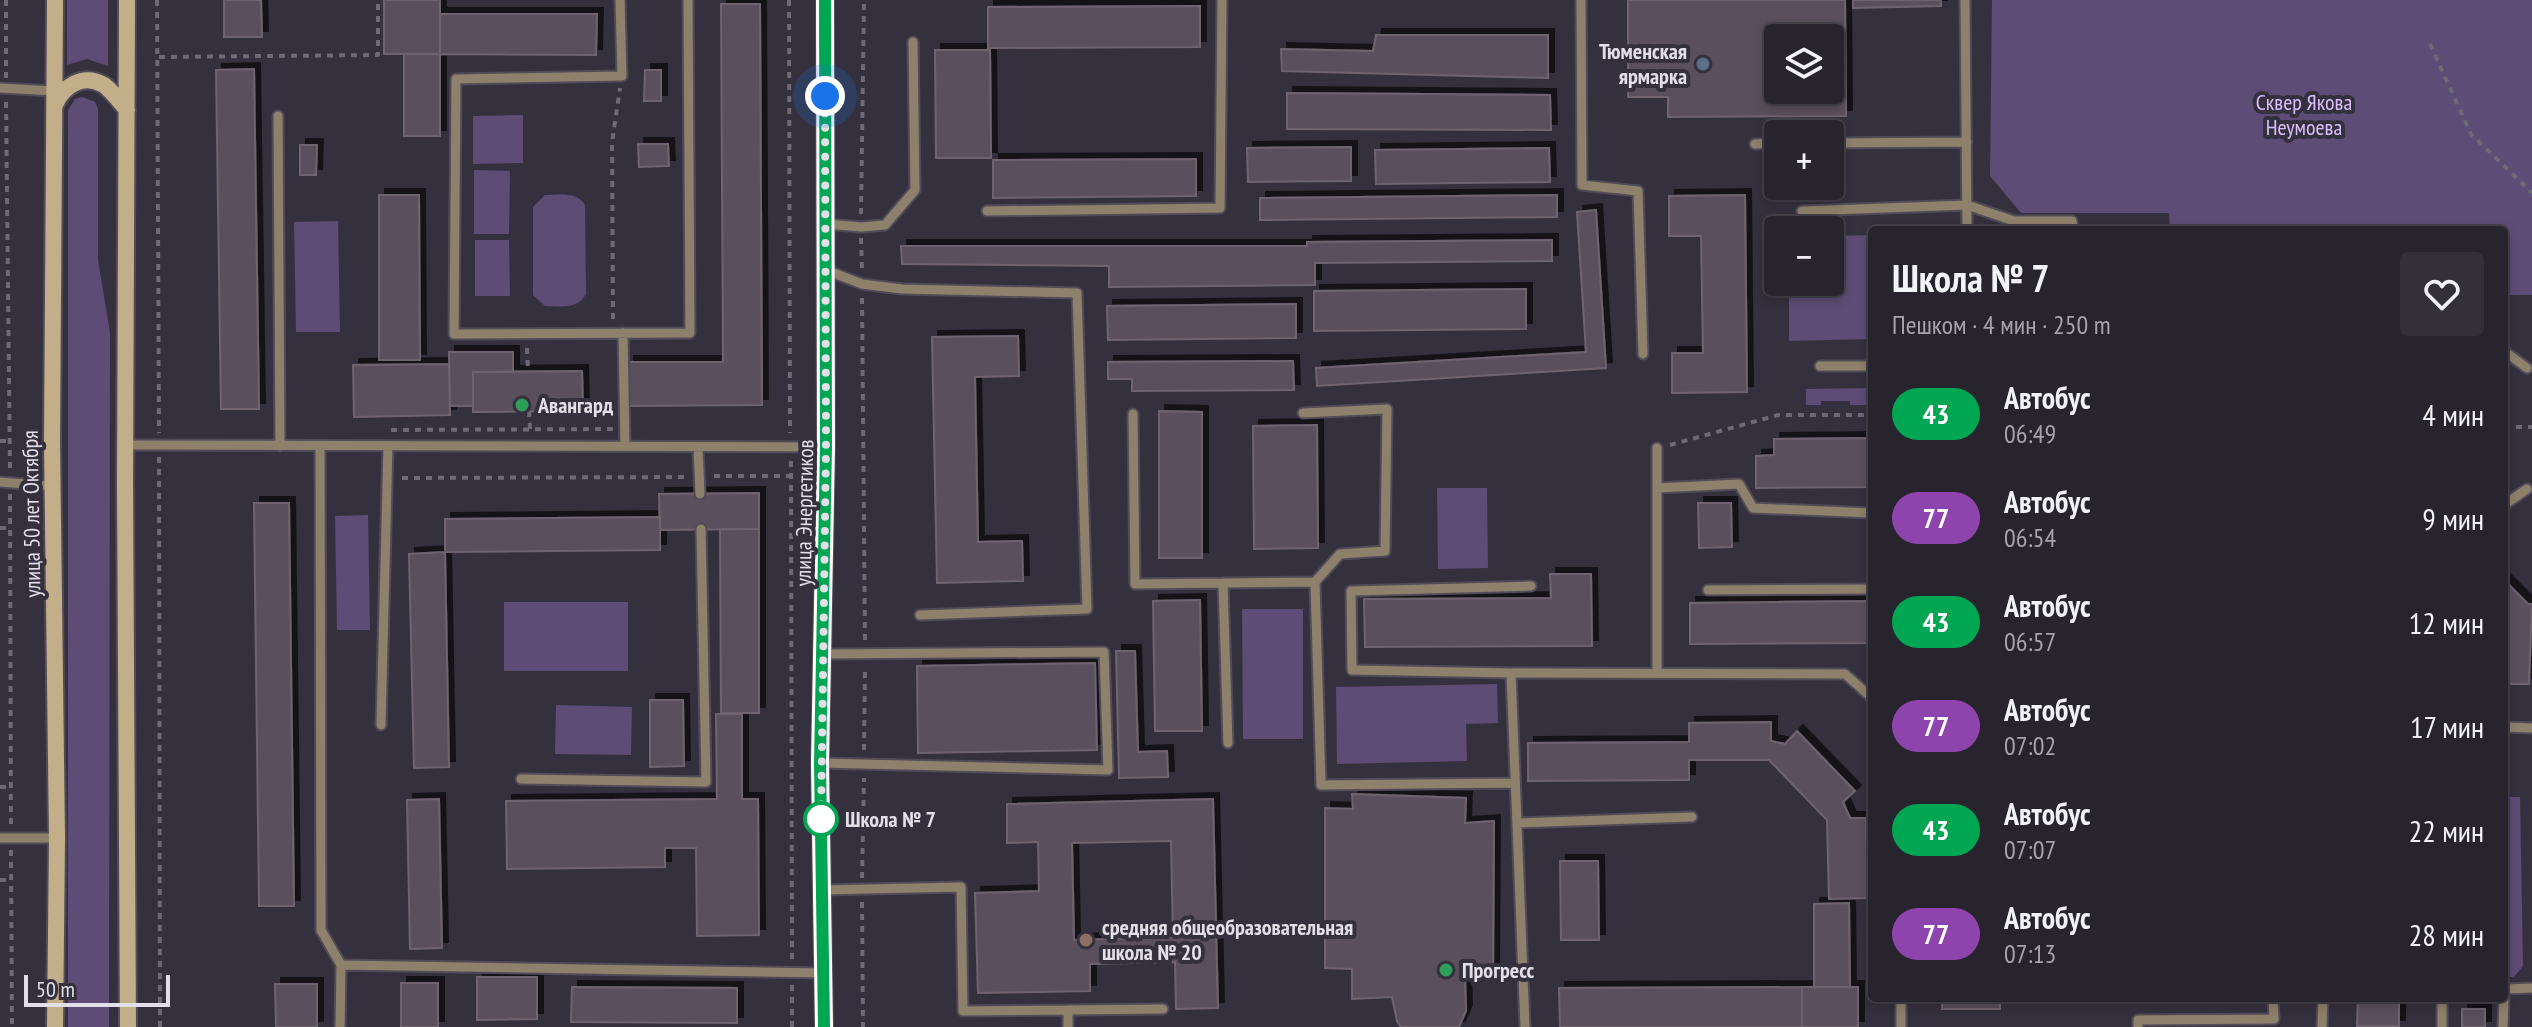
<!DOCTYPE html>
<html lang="ru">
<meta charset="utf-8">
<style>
:root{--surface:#28242e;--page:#34303a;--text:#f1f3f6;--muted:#a5a4aa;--line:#44414a}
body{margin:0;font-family:"PT Sans Narrow",sans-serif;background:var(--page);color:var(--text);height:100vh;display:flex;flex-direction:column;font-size:30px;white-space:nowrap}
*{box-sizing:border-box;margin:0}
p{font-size:26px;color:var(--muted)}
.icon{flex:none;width:44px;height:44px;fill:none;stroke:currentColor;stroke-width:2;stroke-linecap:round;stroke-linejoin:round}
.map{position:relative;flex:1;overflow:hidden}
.drawer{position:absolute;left:1868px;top:226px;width:640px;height:776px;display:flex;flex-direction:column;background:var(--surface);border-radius:8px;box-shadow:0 4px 12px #0003,0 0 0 2px var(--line)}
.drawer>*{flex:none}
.badge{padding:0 16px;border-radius:26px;font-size:28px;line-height:52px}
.fabs{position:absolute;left:1764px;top:24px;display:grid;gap:16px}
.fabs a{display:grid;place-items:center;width:80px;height:80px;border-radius:8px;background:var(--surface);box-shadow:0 4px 12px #0003,0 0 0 2px var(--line);font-size:40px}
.scale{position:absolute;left:24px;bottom:20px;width:146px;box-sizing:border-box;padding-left:8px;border:4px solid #e2dfe8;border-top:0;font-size:22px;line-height:28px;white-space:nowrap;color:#e2dfe8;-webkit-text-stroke:6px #35303d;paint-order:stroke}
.you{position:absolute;width:40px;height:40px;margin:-20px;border:6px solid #fff;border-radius:50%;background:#1a73e8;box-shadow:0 0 0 12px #1a73e833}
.map>.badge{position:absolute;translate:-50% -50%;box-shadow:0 0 0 4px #fff}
.round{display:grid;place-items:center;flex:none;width:84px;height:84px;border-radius:8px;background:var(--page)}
.summary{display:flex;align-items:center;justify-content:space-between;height:136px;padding:0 24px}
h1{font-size:38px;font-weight:700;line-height:60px}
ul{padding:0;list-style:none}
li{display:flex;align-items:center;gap:24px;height:104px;padding:0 24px}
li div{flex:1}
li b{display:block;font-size:30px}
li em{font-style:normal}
li .badge{min-width:88px;font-weight:700;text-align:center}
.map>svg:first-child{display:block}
.green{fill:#5d4c75}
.building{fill:#5a4f5b;stroke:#6f6470;stroke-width:2;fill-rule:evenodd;filter:url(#shadow)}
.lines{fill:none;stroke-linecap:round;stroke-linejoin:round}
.lane-casing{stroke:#514c58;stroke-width:13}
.secondary-casing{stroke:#514c58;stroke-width:20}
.path{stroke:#6e6975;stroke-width:4;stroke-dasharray:6 6;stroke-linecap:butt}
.lane{stroke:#8e816b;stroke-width:9}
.secondary{stroke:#c2ae89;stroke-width:16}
.line-casing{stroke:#fff;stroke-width:18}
.line{stroke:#00a651;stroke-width:12}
.walk{stroke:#e2dfe8;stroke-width:8;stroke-dasharray:0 14.4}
.service-dot{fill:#5c6f8a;stroke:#35303d;stroke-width:3}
.leisure-dot{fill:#2e9e5b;stroke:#35303d;stroke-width:3}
.stop-dot{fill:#fff;stroke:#00a651;stroke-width:4}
.education-dot{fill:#8d6e63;stroke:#35303d;stroke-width:3}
.labels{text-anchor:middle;stroke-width:8;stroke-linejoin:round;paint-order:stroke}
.poi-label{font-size:22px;font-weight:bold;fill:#e2dfe8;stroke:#35303d;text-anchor:start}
.park-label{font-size:22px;fill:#d8c0fe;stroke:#35303d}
.street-label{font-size:22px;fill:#e2dfe8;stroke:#35303d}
.stop-label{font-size:22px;font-weight:bold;fill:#e2dfe8;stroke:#35303d;text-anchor:start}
</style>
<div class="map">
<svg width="2532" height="1027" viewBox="0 0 2532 1027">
<defs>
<filter id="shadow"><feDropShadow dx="6" dy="-6" stdDeviation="0" flood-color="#0009"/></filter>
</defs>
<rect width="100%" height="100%" fill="#35303d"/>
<path class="green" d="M67,0H108V66L87,59L67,65Z
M1992,0H2532V295H2504V230H2170L2169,213H2021L1990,176Z
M82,97L95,102L98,109V260L110,333L109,1027H68V110L75,99Z
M523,115V163L473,164V116Z
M474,170L510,171L509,234H474Z
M545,195C559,195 577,191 585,205L586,294C578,310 561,306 545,306L533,295V207Z
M338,221L340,332H296L294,222Z
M1872,235V339L1789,341V282H1830V236Z
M475,240H509L510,296H475Z
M1870,388V405H1850V401H1821V405H1806V389Z
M1437,488H1487L1488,568L1438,569Z
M368,515L370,630H337L335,516Z
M504,602H628V671H504Z
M1242,609H1303V739H1243Z
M1497,684L1498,723L1466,724L1467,761L1337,764L1336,687Z
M556,705L632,707L631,755L555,754Z
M2504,797H2520L2523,966L2514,977H2504Z"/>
<path class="building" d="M224,0H261L262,37H224Z
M384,0H440V54H384Z
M1628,0H1845L1846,116L1668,117V97H1628ZM1778,38H1830V90H1778Z
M1853,0H1941V6L1853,8Z
M721,4H760L762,405L628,406V362H723Z
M1200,6V47L988,48V7Z
M440,14H597L596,55L440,54Z
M1376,35H1548V78L1282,71L1281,49L1373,51Z
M935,50H990L991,158H936Z
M404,54H440V136H404Z
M254,69L259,409H221L216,70Z
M645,70H661V101H644Z
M1287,93L1550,95L1551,130L1287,129Z
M638,144H668L669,166L639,167Z
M300,145H317L316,175H300Z
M1351,147V181L1248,182L1247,148Z
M1549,148L1550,182L1376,184L1375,150Z
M1196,159V196L993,198V160Z
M379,195H419L420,360H379Z
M1557,195V217L1260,220V198Z
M1745,195L1747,392L1672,393V353H1703L1701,236H1669V196Z
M1596,210L1606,368L1317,386L1316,368L1586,352L1577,212Z
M1552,240V261L1315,263V285L1109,287V266L902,264L901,246H1307V242Z
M1526,289V329L1314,331V291Z
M1296,304V338L1108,340L1107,306Z
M1018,336L1019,376L975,377L978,542L1022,541L1023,581L937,583L932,337Z
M449,352H513V372H473V406H450Z
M1293,361L1294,390L1132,391V379H1108V362Z
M449,364L450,415L354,417L353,365Z
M582,371L583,411L473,412V372Z
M1159,411L1202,412V558H1159Z
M1317,425L1318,548L1254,549L1253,426Z
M1872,438V487L1756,488V456L1774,455V439Z
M759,493V529L660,530L659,494Z
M254,503H289L294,906H259Z
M1698,503H1731L1732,547L1699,548Z
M660,517V550L445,552V519Z
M720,529H759V713H721Z
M445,552L449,767L414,768L409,554Z
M1550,574H1591L1592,646L1365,647L1364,599L1551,598Z
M2504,580L2528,604H2532L2529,684H2504Z
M1200,600L1202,731H1155L1153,601Z
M1872,601V643L1690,644V603Z
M1116,651H1135L1138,752L1167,751L1168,777L1119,778Z
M1095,663L1097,750L918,753L917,666Z
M650,700H683L684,766L650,767Z
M716,714H742V799H758L759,935L697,936L696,848H665V867L507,869L506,801L717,799Z
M1771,722V741L1785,744L1797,731L1855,791L1843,802L1850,818H1866L1868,898L1829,899L1827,820L1769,760H1689V780L1528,781V743L1689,742V723Z
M1352,794L1466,798L1465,823L1494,821L1493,977H1465L1466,1011L1459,1027H1401L1397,1021L1392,997L1352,999V969L1325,968V808L1353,809Z
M439,799L442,948L410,949L407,800Z
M1213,799L1218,1008L1176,1009L1175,962L1090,964V991L978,993L975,893L1039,891L1038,842L1007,843V804ZM1171,841L1173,937L1074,940L1072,843Z
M1560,861H1598L1599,940H1561Z
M1849,903L1850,987H1814V904Z
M477,977H537V1019L477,1020Z
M401,983H438V1027H401Z
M275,984H317V1027H276Z
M572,987L737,988V1023L571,1022Z
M1802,987V1027H1560L1559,988Z
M1802,987H1858V1027H1802Z
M1942,998H2000V1009H1942Z
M2358,998H2399V1026H2357Z
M2462,1009H2485V1027H2462Z"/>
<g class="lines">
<defs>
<path id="lane" d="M620,0L622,76L456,79L454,334L690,333L688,0
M1581,0L1582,185L1638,191L1643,354
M1965,0L1967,230
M0,88L54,91
M278,116L280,446
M1830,143L1967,142
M1755,144L1778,143
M987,211L1220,208L1222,0
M1802,211L1967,205L2014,221H2072L2073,230
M826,224L861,227L885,225L915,190L913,42
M826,270L862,284L902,289L1077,293L1087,609L920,615
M623,333L625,446
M2504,351L2527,368
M1820,366H1872
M1303,413L1387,409L1385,551L1340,554L1315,582
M1133,414L1135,584L1223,583
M125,445L826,447
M320,446L321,930L341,965L340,1027
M698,447L700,494
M1657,448V672
M0,482L52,486
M1657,488L1739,484L1753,508L1872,513
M2504,505L2527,489
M1531,586L1351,591L1352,670L1511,673L1845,674L1872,698
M1708,590L1872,589
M1511,673L1525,1027
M381,725L388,446
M2504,727L2532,728
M1228,743L1223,583L1315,582L1321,785L1515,783
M820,763L1108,770L1104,652L824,654
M521,779L706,782L701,529
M1517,823L1692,817
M0,838H57
M821,890L961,887L963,1011L1068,1010V1027
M341,965L824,973
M2504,993V989L2532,988
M1901,998V1027
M1068,1010L1163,1009
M2138,1027V1020L2274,1019L2273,998
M2322,1027L2323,998
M2442,1027V998
M2503,1027L2504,998"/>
<path id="secondary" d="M55,0L52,442L57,838L55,1027
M127,0L125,484L128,1027
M55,105C63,86 83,73 104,85C112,91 120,102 127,110
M824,1027L820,763L826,447L825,0"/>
</defs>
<use href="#lane" class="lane-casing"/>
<use href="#secondary" class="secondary-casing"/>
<path class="path" d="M157,0L159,433
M789,0L790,433
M2430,44L2471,134L2532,193
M159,57L378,55V0
M6,78V0
M6,102L10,470
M861,214L864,0
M861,238L862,270
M862,298L865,642
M613,319L612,143L620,88
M527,348L528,372
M529,411L530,429
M2504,427H2532
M391,430L614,429
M0,441H10
M1670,445L1778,415H1872
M159,457L160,1027
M791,461L792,961
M714,476H791
M402,478L685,477
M10,494L11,826
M0,528H10
M864,750L865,666
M0,787H11
M11,850L12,1027
M862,878L864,778
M0,880H11
M862,902L863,1027
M792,985V1027"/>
<use href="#lane" class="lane"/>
<use href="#secondary" class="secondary"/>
</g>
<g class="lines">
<defs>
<path id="line" d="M824,1027L820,763L826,447L825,0"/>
</defs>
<use href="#line" class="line-casing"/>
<use href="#line" class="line"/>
<path class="walk" d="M821,819L826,447L825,96"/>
</g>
<circle class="service-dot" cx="1703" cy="64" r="8"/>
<g class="leisure-dot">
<circle cx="522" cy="405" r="8"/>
<circle cx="1446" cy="970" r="8"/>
</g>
<circle class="stop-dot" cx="821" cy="819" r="16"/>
<circle class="education-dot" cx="1086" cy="940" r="8"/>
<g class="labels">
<g class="poi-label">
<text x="1687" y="59" text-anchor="end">Тюменская<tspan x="1687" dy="25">ярмарка</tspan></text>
<text x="538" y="413">Авангард</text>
<text x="1102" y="935">средняя общеобразовательная<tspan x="1102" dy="25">школа № 20</tspan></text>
<text x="1462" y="978">Прогресс</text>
</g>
<g class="park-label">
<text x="2304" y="110">Сквер Якова<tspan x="2304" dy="25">Неумоева</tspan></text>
</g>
<g class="street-label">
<text transform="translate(804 513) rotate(-89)" y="8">улица Энергетиков</text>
<text transform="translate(31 514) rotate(-91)" y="8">улица 50 лет Октября</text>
</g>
<g class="stop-label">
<text x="845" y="827">Школа № 7</text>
</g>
</g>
</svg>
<div class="fabs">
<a><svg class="icon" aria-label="layers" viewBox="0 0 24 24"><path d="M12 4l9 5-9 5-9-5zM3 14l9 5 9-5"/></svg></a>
<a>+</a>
<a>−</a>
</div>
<div class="scale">50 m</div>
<div class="you" style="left:825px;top:96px"></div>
<section class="drawer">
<div class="summary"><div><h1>Школа № 7</h1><p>Пешком · 4 мин · 250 m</p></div><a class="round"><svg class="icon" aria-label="heart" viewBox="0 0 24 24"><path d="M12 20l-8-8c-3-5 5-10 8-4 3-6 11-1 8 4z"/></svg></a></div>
<ul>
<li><span class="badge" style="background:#00a651;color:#fff">43</span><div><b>Автобус</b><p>06:49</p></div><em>4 мин</em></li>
<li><span class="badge" style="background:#8e44ad;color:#fff">77</span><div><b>Автобус</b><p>06:54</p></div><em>9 мин</em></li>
<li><span class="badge" style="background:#00a651;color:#fff">43</span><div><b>Автобус</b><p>06:57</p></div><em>12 мин</em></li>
<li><span class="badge" style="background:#8e44ad;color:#fff">77</span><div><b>Автобус</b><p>07:02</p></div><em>17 мин</em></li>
<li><span class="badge" style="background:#00a651;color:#fff">43</span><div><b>Автобус</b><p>07:07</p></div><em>22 мин</em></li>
<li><span class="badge" style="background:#8e44ad;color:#fff">77</span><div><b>Автобус</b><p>07:13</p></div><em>28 мин</em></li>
</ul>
</section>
</div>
